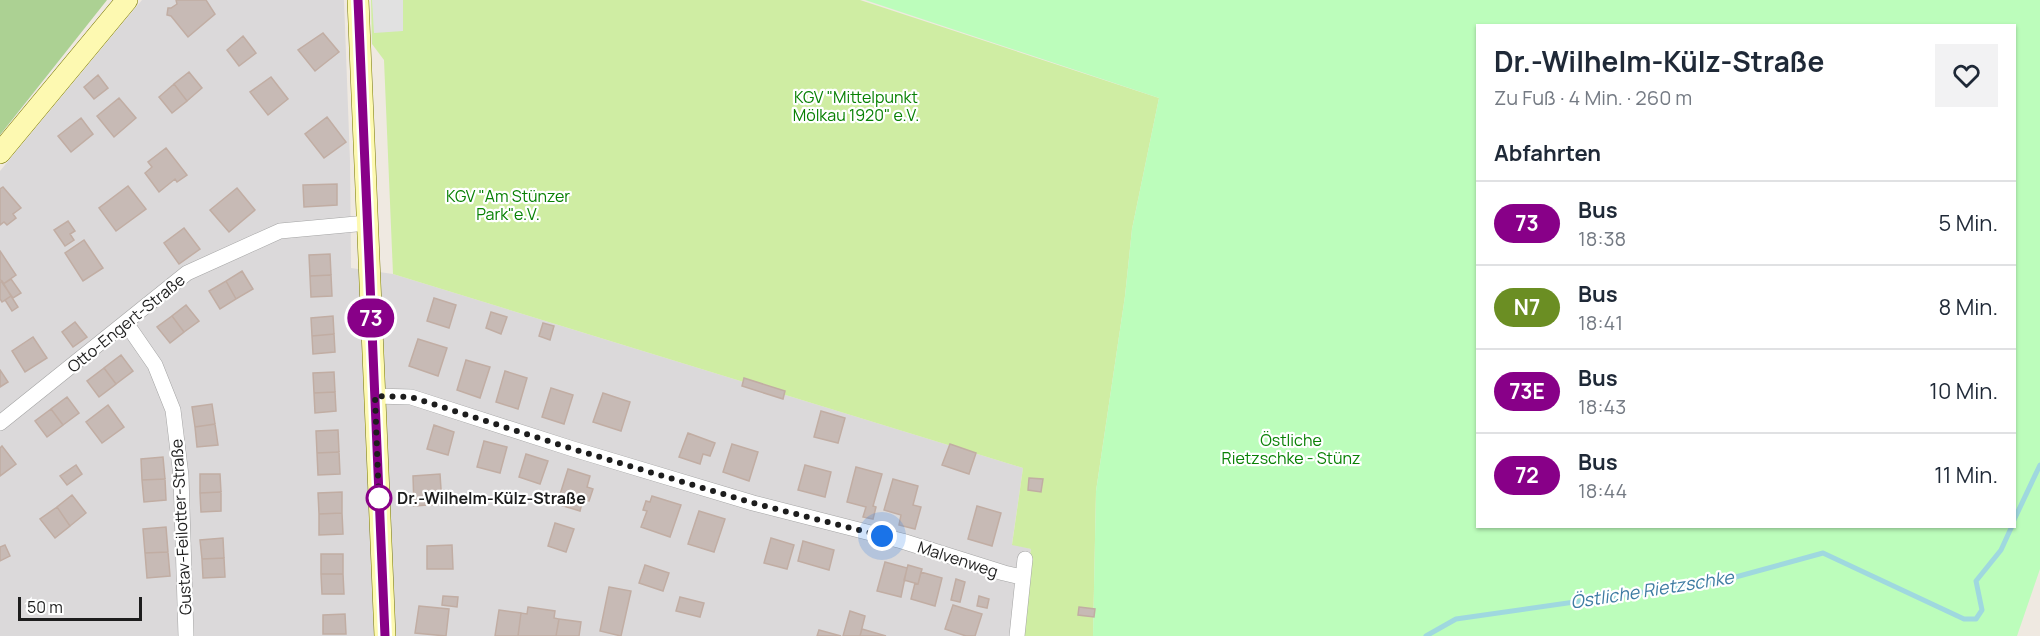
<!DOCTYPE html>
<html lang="de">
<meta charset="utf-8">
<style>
:root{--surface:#fff;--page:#f2f2f3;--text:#1f2937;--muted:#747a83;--line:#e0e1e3}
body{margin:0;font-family:Manrope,sans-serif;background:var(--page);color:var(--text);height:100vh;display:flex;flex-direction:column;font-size:22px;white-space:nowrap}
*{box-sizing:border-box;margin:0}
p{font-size:20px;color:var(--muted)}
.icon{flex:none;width:33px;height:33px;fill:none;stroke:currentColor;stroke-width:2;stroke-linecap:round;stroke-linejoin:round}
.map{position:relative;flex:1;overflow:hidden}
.side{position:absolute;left:1476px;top:24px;width:540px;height:504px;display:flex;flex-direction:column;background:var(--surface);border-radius:0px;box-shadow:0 2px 4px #0004}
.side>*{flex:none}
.badge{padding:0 12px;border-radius:20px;font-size:21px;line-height:39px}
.scale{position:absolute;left:18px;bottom:15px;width:124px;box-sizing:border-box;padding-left:6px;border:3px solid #1d1d1d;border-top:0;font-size:16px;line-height:21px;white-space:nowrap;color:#1d1d1d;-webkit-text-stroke:4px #fff;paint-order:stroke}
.you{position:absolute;width:30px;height:30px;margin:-15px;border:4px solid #fff;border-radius:50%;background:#1a73e8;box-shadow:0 0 0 9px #1a73e833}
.map>.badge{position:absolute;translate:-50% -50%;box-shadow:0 0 0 3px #fff}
h2{padding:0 18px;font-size:22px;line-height:54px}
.round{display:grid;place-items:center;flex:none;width:63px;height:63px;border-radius:0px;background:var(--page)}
.head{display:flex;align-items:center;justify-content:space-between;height:102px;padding:0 18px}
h1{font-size:28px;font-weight:700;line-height:45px}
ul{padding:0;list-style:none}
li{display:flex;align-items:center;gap:18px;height:84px;padding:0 18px;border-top:2px solid var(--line)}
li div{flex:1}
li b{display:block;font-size:22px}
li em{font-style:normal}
li .badge{min-width:66px;font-weight:700;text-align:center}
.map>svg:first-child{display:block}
.residential{fill:#dbd9da}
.grass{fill:#cfeda3}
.forest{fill:#acd193}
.park{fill:#bcfdbb;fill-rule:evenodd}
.parking{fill:#e1e1e1}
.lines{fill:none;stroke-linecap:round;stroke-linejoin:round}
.stream{stroke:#9fd8df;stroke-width:5}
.building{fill:#c7bab5;stroke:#c1ada3;stroke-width:1.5}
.street-casing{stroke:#a4a4a4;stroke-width:16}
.secondary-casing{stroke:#770;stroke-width:22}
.street{stroke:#fff;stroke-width:15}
.secondary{stroke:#fdf9b1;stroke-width:21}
.line-casing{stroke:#fff;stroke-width:14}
.line{stroke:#808;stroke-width:9}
.walk{stroke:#1d1d1d;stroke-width:6;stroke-dasharray:0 10.8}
.stop-dot{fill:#fff;stroke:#808;stroke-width:3}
.labels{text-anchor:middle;stroke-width:4.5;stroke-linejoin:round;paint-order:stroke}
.park-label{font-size:16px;fill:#088104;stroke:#fff}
.street-label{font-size:16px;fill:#1d1d1d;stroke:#fff}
.stop-label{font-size:16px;font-weight:bold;fill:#1d1d1d;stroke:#fff;text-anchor:start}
.water-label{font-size:18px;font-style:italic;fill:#3e7ba2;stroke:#fff}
</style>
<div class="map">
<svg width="2040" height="636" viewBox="0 0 2040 636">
<rect width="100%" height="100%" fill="#efe9e1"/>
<path class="residential" d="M142,0H344L350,161L351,268L393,274L1023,468L1012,544L1031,549L1025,584L1021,636H0V171Z"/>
<path class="grass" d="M371,0H860L1159,98L1132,229L1125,296L1096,491L1093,636H1021L1025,584L1031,549L1012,545L1023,468L393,274L384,60L372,44Z"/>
<path class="forest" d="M0,0H107L0,135Z"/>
<path class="park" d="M865,0H2040V569L2017,636H1093L1096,491L1125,296L1132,229L1159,98ZM1478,26H2014V526H1478Z"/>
<path class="parking" d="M372,0H403V31L374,33Z"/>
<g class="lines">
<path class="stream" d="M2014,520L2040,465
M1426,636L1456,619L1721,581L1823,553L1964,619H1976L1982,610L1976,581L2001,550L2012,526"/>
</g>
<path class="building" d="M176,0H206L215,14L188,37L171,16L167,15L168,8H171L177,4Z
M323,33L339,52L315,71L298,50Z
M243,36L256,53L239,66L227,50Z
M189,72L202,88L187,101L174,84Z
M98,75L108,88L94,99L84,87Z
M271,77L288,99L268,115L250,92Z
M174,84L187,101L172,113L159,97Z
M119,98L136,118L114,137L97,116Z
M327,117L346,142L324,158L305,134Z
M81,118L93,134L71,152L58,136Z
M166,148L187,175L177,182L175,179L159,192L145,173L152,167L148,162Z
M337,184V205L304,207L303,185Z
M128,186L146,209L116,231L99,208Z
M3,187L21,208L13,214L16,218L7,225L4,222L0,225V189Z
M237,188L255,210L229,232L210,210Z
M68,221L75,231L70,234L74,240L65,246L54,230Z
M184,228L200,249L179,264L164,243Z
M84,240L103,268L83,281L65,253Z
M0,251L16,275L3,284L0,279Z
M330,254L331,275L310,276L309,255Z
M242,271L253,289L236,299L226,281Z
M331,275L332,296L311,297L310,276Z
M11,279L21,293L13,298L3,284Z
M2,281L11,296L2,302L0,299V282Z
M226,281L236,299L220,309L209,291Z
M11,296L18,307L12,311L5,300Z
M434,298L456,305L449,328L427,321Z
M186,305L199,321L184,332L172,316Z
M491,312L507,317L501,334L486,328Z
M172,316L184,332L170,343L157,327Z
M333,316L334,334L312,336L311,318Z
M75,322L87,337L73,347L62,332Z
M543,323L554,326L550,340L539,336Z
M334,334L335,352L313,354L312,336Z
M33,337L47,358L25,372L12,351Z
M418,339L447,348L438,376L409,366Z
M121,355L133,371L116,384L104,368Z
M466,360L490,367L480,398L457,390Z
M104,368L116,384L99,397L87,381Z
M0,370L8,382L0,387Z
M505,371L527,378L518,409L496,402Z
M334,372L335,392L314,393L313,373Z
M744,378L785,391L783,399L742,386Z
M551,388L573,395L564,424L542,417Z
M335,392L336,411L315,413L314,393Z
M603,393L630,402L621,431L593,422Z
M67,397L79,413L63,425L51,409Z
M212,404L215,424L195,427L192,407Z
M108,405L124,427L102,443L86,422Z
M51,409L63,425L47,437L35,421Z
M821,411L845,418L838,443L814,437Z
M215,424L218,445L197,447L195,427Z
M434,425L454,432L448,455L427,449Z
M338,430L339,452L317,453L316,431Z
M688,433L715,443L710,456L703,454L700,464L679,457Z
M484,441L507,447L500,473L477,467Z
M732,444L758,452L749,481L723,472Z
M950,444L976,453L969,474L942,465Z
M2,446L16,464L0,476V448Z
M339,452L340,474L318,475L317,453Z
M526,454L548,461L540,484L519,477Z
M163,457L165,479L142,480L141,459Z
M76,465L82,474L67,485L60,476Z
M805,465L831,472L825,497L798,490Z
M856,467L882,474L873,506L876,507L873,519L863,517L866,507L847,502Z
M568,469L590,476L587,487L593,489L589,501L583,499L580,511L557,504Z
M200,474H220L221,492L200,493Z
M440,474L442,504L414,506L413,476Z
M1029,478L1043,479L1041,492L1028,490Z
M165,479L166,500L144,502L142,480Z
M893,479L918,486L913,505L921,507L915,529L899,525L901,515L884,510Z
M221,492V511L201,512L200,493Z
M342,492V513L319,514L318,493Z
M72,495L86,513L70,526L57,507Z
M652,496L681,505L670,537L641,527L647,511L643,510L646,501L650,502Z
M977,506L1001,513L992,546L968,539Z
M57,507L70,526L55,538L40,519Z
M699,511L725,519L714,552L688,544Z
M342,513L343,534L319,535V514Z
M555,523L574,529L566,552L548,546Z
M166,527L168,552L145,553L143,529Z
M223,538L224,558L202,559L200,540Z
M771,538L794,545L787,569L764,563Z
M803,541L834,550L829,570L798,561Z
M5,545L10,556L0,561V547Z
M452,545L453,569H427V546Z
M168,552L170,576L147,578L145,553Z
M321,554H343V574H321Z
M224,558L225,577L203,578L202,559Z
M885,562L907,568L901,597L877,591Z
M645,565L669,573L663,591L639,583Z
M908,565L922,569L918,584L904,580Z
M921,572L942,578L935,606L911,599L915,583L918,584Z
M321,574H343L344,594H322Z
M956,579L965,582L960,602L951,600Z
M609,587L631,591L621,636L600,631Z
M443,596L458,597L457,607L442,605Z
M979,596L989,599L987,608L977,606Z
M680,597L704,603L700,617L676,611Z
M953,605L982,614L975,636H966L945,629Z
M419,606L449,609L446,636L415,633Z
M528,607L555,611L554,618L559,619L556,636H518L521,613L527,614Z
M1079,607L1095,609L1094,617L1078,615Z
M499,610L521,613L518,636H495Z
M850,611L865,616L860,636H843Z
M345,614L346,634H323V615Z
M559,619L581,622L579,636H556Z
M862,629L886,636H860Z
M819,630L841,636H817Z"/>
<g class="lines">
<defs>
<path id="street" d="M126,323L155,365L173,410L181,476L186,636
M375,396L411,397L573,449L753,503L902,541L1004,573L1021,577
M0,423L187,273L280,231L367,223
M1017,636L1025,559"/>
<path id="secondary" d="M358,0L385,636
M0,153L127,0"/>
</defs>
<use href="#street" class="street-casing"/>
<use href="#secondary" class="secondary-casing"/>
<use href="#street" class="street"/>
<use href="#secondary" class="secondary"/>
</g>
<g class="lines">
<defs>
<path id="line" d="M358,0L385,636"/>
</defs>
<use href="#line" class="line-casing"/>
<use href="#line" class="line"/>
<path class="walk" d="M379,498V503L375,396L411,397L573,449L753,503L882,536"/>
</g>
<circle class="stop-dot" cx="379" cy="498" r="12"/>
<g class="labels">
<g class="park-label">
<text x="856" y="103">KGV "Mittelpunkt<tspan x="856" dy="18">Mölkau 1920" e.V.</tspan></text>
<text x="508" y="202">KGV "Am Stünzer<tspan x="508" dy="18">Park"e.V.</tspan></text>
<text x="1291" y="446">Östliche<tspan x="1291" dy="18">Rietzschke - Stünz</tspan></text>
</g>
<g class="street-label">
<text transform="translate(126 323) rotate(-39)" y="6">Otto-Engert-Straße</text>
<text transform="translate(181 527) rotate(-93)" y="6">Gustav-Feilotter-Straße</text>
<text transform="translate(958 559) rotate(18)" y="6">Malvenweg</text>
</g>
<g class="stop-label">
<text x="397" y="504">Dr.-Wilhelm-Külz-Straße</text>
</g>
<g class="water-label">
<text transform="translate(1652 590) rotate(-9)" y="6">Östliche Rietzschke</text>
</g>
</g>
</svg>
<div class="scale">50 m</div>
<div class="you" style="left:882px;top:536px"></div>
<b class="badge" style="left:371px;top:318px;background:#808;color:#fff">73</b>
<section class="side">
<div class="head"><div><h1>Dr.-Wilhelm-Külz-Straße</h1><p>Zu Fuß · 4 Min. · 260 m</p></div><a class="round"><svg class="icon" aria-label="heart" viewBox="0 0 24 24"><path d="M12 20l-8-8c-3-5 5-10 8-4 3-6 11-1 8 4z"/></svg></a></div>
<h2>Abfahrten</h2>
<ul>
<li><span class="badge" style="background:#808;color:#fff">73</span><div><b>Bus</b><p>18:38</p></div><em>5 Min.</em></li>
<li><span class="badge" style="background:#6b8e23;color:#fff">N7</span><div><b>Bus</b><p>18:41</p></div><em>8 Min.</em></li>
<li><span class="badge" style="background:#808;color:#fff">73E</span><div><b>Bus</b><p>18:43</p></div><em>10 Min.</em></li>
<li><span class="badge" style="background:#808;color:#fff">72</span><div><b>Bus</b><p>18:44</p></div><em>11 Min.</em></li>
</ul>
</section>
</div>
